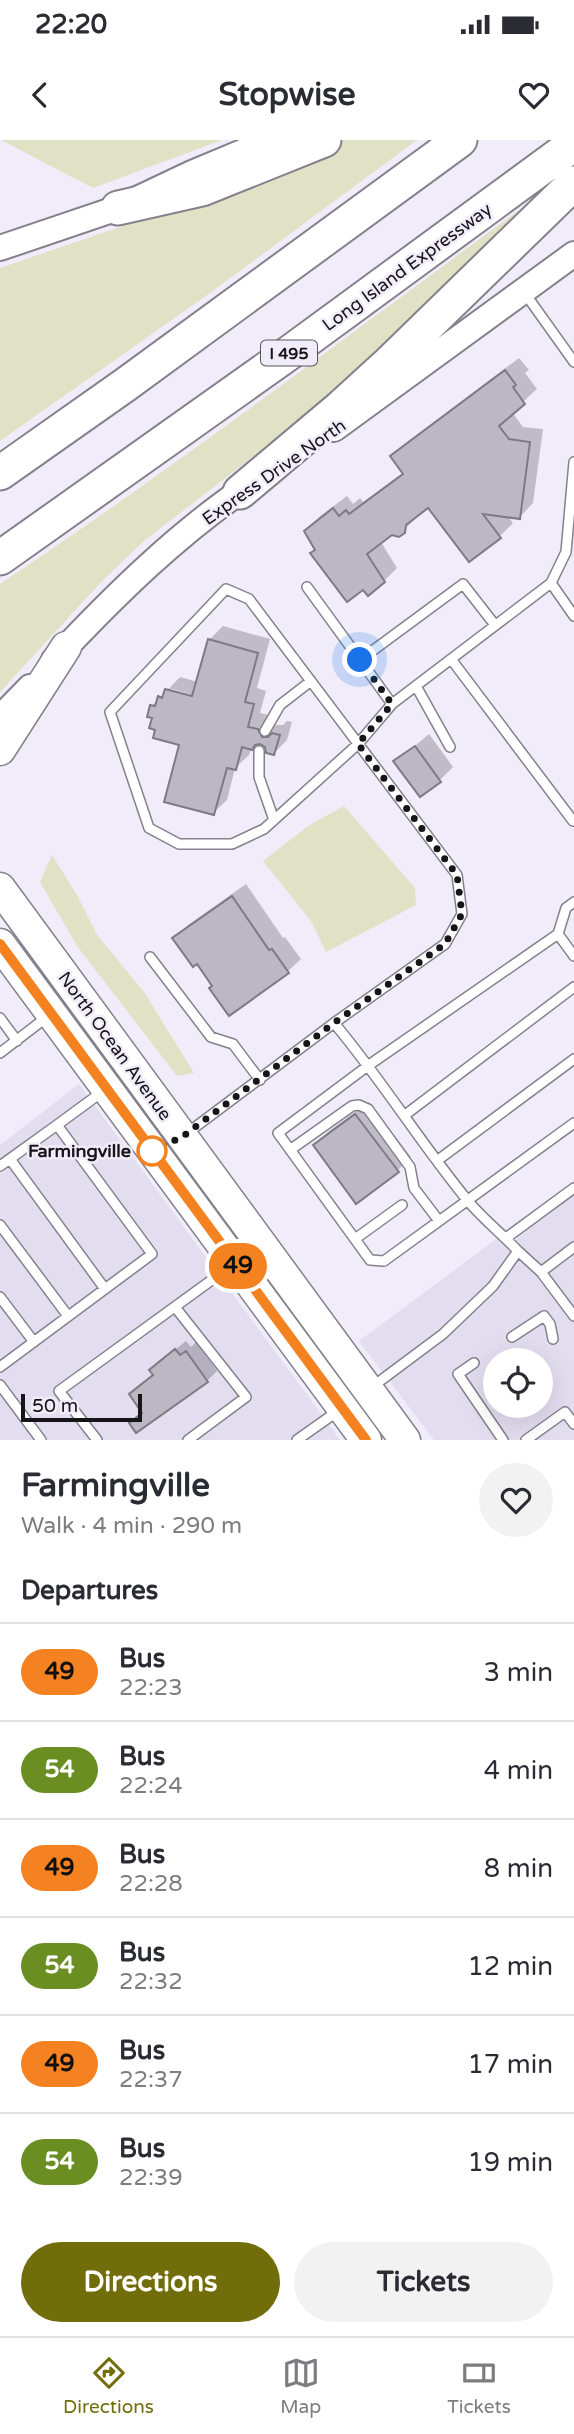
<!DOCTYPE html>
<meta charset="utf-8">
<style>
:root{--surface:#fff;--page:#f2f2f3;--text:#2b2b33;--muted:#7c7c81;--line:#e1e1e2;--accent:#726d0b}
body{margin:0;font-family:"Varela Round",sans-serif;background:var(--page);color:var(--text);height:100vh;display:flex;flex-direction:column;font-size:26px;white-space:nowrap}
*{box-sizing:border-box;margin:0}
p{font-size:23px;color:var(--muted)}
.icon{flex:none;width:38px;height:38px;fill:none;stroke:currentColor;stroke-width:2;stroke-linecap:round;stroke-linejoin:round}
.map{position:relative;height:1300px;overflow:hidden}
.panel{display:flex;flex-direction:column;background:var(--surface);flex:1}
.panel>*{flex:none}
.badge{padding:0 14px;border-radius:23px;font-size:24px;line-height:46px}
.tools{position:absolute;left:483px;top:1208px;display:grid;gap:14px}
.tools a{display:grid;place-items:center;width:70px;height:70px;border-radius:50%;background:var(--surface);box-shadow:0 7px 28px #0002;font-size:35px}
.scale{position:absolute;left:21px;bottom:18px;width:121px;box-sizing:border-box;padding-left:7px;border:4px solid #161519;border-top:0;font-size:19px;line-height:24px;white-space:nowrap;color:#161519;-webkit-text-stroke:5px #f0ecf9;paint-order:stroke}
.you{position:absolute;width:35px;height:35px;margin:-18px;border:5px solid #fff;border-radius:50%;background:#1a73e8;box-shadow:0 0 0 10px #1a73e833}
.map>.badge{position:absolute;translate:-50% -50%;box-shadow:0 0 0 4px #fff}
h2{padding:0 21px;font-size:26px;line-height:63px}
.round{display:grid;place-items:center;flex:none;width:74px;height:74px;border-radius:37px;background:var(--page)}
.summary{display:flex;align-items:center;justify-content:space-between;height:119px;padding:0 21px}
h1{font-size:33px;font-weight:700;line-height:52px}
.primary-button{display:flex;gap:14px;margin-top:auto;padding:14px 21px}
.primary-button a{flex:1;height:80px;border-radius:42px;background:var(--accent);color:#fff;font-size:28px;font-weight:700;line-height:80px;text-align:center}
.primary-button a+a{background:var(--page);color:var(--text)}
ul{padding:0;list-style:none}
li{display:flex;align-items:center;gap:21px;height:98px;padding:0 21px;border-top:2px solid var(--line)}
li div{flex:1}
li b{display:block;font-size:26px}
li em{font-style:normal}
li .badge{min-width:77px;font-weight:700;text-align:center}
.status{display:flex;justify-content:space-between;align-items:center;height:49px;padding:0 35px;background:var(--surface);direction:ltr}
.status svg{height:19px;fill:currentColor}
header{display:flex;justify-content:space-between;align-items:center;height:91px;padding:0 21px;background:var(--surface);font-size:32px;font-weight:700}
.tabs{display:flex;justify-content:space-around;align-items:center;height:98px;border-top:2px solid var(--line);background:var(--surface);font-size:19px;color:var(--muted)}
.tabs a{display:grid;justify-items:center;gap:4px}
.tabs .active{color:var(--accent)}
.map>svg:first-child{display:block}
.built{fill:#e3ddf0;fill-rule:evenodd}
.green{fill:#e1e1c5}
.shadow{fill:#0003;fill-rule:evenodd}
.building{fill:#bbb8c4;stroke:#7d7a84;stroke-width:2}
.lines{fill:none;stroke-linecap:round;stroke-linejoin:round}
.service-casing{stroke:#84818c;stroke-width:12}
.secondary-casing{stroke:#84818c;stroke-width:28}
.trunk-casing{stroke:#84818c;stroke-width:33}
.motorway-casing{stroke:#84818c;stroke-width:37}
.service{stroke:#fff;stroke-width:9}
.secondary{stroke:#fff;stroke-width:24}
.trunk{stroke:#fff;stroke-width:30}
.motorway{stroke:#fff;stroke-width:33}
.line-casing{stroke:#fff;stroke-width:16}
.line{stroke:#f58220;stroke-width:10}
.walk{stroke:#161519;stroke-width:7;stroke-dasharray:0 12.6}
.stop-dot{fill:#fff;stroke:#f58220;stroke-width:3.5}
.labels{text-anchor:middle;stroke-width:5;stroke-linejoin:round;paint-order:stroke}
.shield{fill:#f0ecf9;stroke:#57565c;stroke-width:2}
.shield-label{font-size:16px;font-weight:bold;fill:#161519}
.street-label{font-size:18px;fill:#161519;stroke:#f0ecf9}
.stop-label{font-size:18px;font-weight:bold;fill:#161519;stroke:#f0ecf9;text-anchor:end}
</style>
<div class="status"><b>22:20</b><svg viewBox="0 0 49 12"><path d="M0 12V9h3v3zM5 12V6h3v6zM10 12V3h3v9zM15 12V0h3v12zM26 1h20v11H26zM47 4h2v5h-2z"/></svg></div>
<header><svg class="icon" aria-label="back" viewBox="0 0 24 24"><path d="M15 5l-7 7 7 7"/></svg>Stopwise<svg class="icon" aria-label="heart" viewBox="0 0 24 24"><path d="M12 20l-8-8c-3-5 5-10 8-4 3-6 11-1 8 4z"/></svg></header>
<div class="map">
<svg width="574" height="1300" viewBox="0 0 574 1300">
<rect width="100%" height="100%" fill="#f0ecf9"/>
<path class="built" d="M79,944L340,1300H0V1005Z
M574,1041V1300H434L359,1201ZM495,1220H541V1265H495Z"/>
<path class="green" d="M1,0H222L93,48Z
M344,0H417L210,153L0,301V128L207,57Z
M533,60V63L312,271L144,401L101,442L0,552V444C182,323 356,189 533,60Z
M344,666L415,748L416,765L326,812L311,781L263,721L308,686Z
M52,715L77,755L97,795L144,852L194,933L177,936L77,806L40,742Z"/>
<path class="shadow" d="M519,218L529,230L525,233L537,249L512,272L523,287L543,289L533,363L520,377L507,375L513,383L500,396L470,419L429,366L418,373L417,377L403,391L391,394L381,402L397,428L384,441L317,410L306,391L319,377L347,356L353,364L360,358L363,362L404,332L392,316L406,303Z
M223,486L270,499L257,548L266,551L260,573L272,576L275,585H283L287,581L292,582L287,600L274,613L260,602L251,607L249,615L235,628L227,660L213,673L181,603L154,577L152,566L180,537L198,542L209,500ZM168,548L201,557L200,560L168,552Z
M429,594L453,627L440,640L396,622Z
M246,744L283,798L285,797L301,819L287,832L214,845L197,822L175,798L188,785Z
M369,962L411,1017L397,1031L315,1005L329,991Z
M186,1201L191,1207L196,1202L217,1231L207,1241L131,1283L143,1271L131,1254L154,1234L162,1220Z"/>
<path class="building" d="M505,230L516,245L513,247L525,264L499,286L509,299L530,302L520,379L483,374L501,398L469,422L428,368L406,385L405,393L399,397L392,395L367,414L385,442L368,456L363,450L347,462L310,413L315,410L304,391L333,368L339,376L346,370L349,374L403,334L390,316Z
M208,499L258,513L245,562L254,564L248,587L258,589L262,597H268L272,593L280,595L274,615L266,613L265,607L260,604L255,605L252,610L242,607L236,630L227,628L214,675L164,662L179,605L153,598L155,590L149,588L152,578L147,577L150,565L155,566L158,556L162,558L165,549L192,556Z
M415,606L441,642L420,657L393,621Z
M232,756L269,810L272,809L289,833L229,876L209,848L212,846L197,824L193,827L172,798Z
M355,974L399,1032L356,1064L313,1005Z
M175,1209L180,1215L186,1211L208,1242L136,1293L129,1283L142,1273L129,1254L153,1235L149,1230Z"/>
<g class="lines">
<defs>
<path id="service" d="M524,152L574,222
M551,443L574,476
M307,447L360,520
M451,519L573,681
M416,546L450,607
M392,564L360,520L463,444L495,485
M265,591L280,565L311,541
M259,611V637L274,680
M574,762L566,768L558,794L574,816
M558,794L369,925L278,993L370,1120L384,1121L574,983
M150,817L211,897L233,904L260,940
M0,878L17,901
M334,883L445,804L462,774L457,735L249,459L226,449L110,572L149,688L179,704H232L264,689L358,604L392,564L551,443L566,412L574,322
M0,913L47,877
M405,975L574,847
M57,985L102,952
M186,994L334,883C382,940 421,1004 468,1061C483,1079 502,1094 518,1111L493,1146L443,1194L372,1247
M290,1010L352,966L359,965L368,969L410,1027L414,1048L439,1081
M10,1019L105,1149
M438,1020L574,919
M0,1026L57,985L152,1114L0,1227
M0,1085L68,1176
M506,1098L574,1048
M355,1099L402,1065
M518,1111L541,1132L574,1176
M541,1132L574,1107
M0,1157L34,1202
M175,1167L246,1257L188,1300
M512,1197L544,1176L550,1184L553,1199
M474,1223L458,1234L503,1300
M0,1245L41,1300
M97,1300L59,1251L231,1126
M297,1300L338,1271
M526,1300L565,1272L574,1284"/>
<path id="secondary" d="M0,108L118,68L192,33L271,0
M334,289L574,114
M54,520C115,455 180,391 254,342
M0,578L30,547"/>
<path id="trunk" d="M0,610L66,507
M0,748L405,1300
M0,804L366,1300"/>
<path id="motorway" d="M118,68L202,49L324,0
M0,333L125,245L460,0
M240,352L341,267L387,225L574,43
M0,418L289,213L574,4"/>
</defs>
<use href="#service" class="service-casing"/>
<use href="#secondary" class="secondary-casing"/>
<use href="#trunk" class="trunk-casing"/>
<use href="#motorway" class="motorway-casing"/>
<use href="#service" class="service"/>
<use href="#secondary" class="secondary"/>
<use href="#trunk" class="trunk"/>
<use href="#motorway" class="motorway"/>
</g>
<g class="lines">
<defs>
<path id="line" d="M0,804L366,1300"/>
</defs>
<use href="#line" class="line-casing"/>
<use href="#line" class="line"/>
<path class="walk" d="M152,1011L182,997L334,883L445,804L462,774L457,735L358,604L392,564L360,520"/>
</g>
<circle class="stop-dot" cx="152" cy="1011" r="14"/>
<g class="labels">
<rect class="shield" x="261" y="200.5" width="56" height="25" rx="5"/>
<g class="shield-label">
<text x="289" y="219">I 495</text>
</g>
<g class="street-label">
<text transform="translate(407 127) rotate(-36)" y="6">Long Island Expressway</text>
<text transform="translate(274 332) rotate(-35)" y="6">Express Drive North</text>
<text transform="translate(115 906) rotate(54)" y="6">North Ocean Avenue</text>
</g>
<g class="stop-label">
<text x="131" y="1017">Farmingville</text>
</g>
</g>
</svg>
<div class="tools">
<a><svg class="icon" aria-label="locate" viewBox="0 0 24 24"><circle cx="12" cy="12" r="6"/><path d="M12 2v4M12 18v4M2 12h4M18 12h4"/></svg></a>
</div>
<div class="scale">50 m</div>
<div class="you" style="left:360px;top:520px"></div>
<b class="badge" style="left:238px;top:1126px;background:#f58220;color:#111">49</b>
</div>
<section class="panel">
<div class="summary"><div><h1>Farmingville</h1><p>Walk · 4 min · 290 m</p></div><a class="round"><svg class="icon" aria-label="heart" viewBox="0 0 24 24"><path d="M12 20l-8-8c-3-5 5-10 8-4 3-6 11-1 8 4z"/></svg></a></div>
<h2>Departures</h2>
<ul>
<li><span class="badge" style="background:#f58220;color:#111">49</span><div><b>Bus</b><p>22:23</p></div><em>3 min</em></li>
<li><span class="badge" style="background:#6b8e23;color:#fff">54</span><div><b>Bus</b><p>22:24</p></div><em>4 min</em></li>
<li><span class="badge" style="background:#f58220;color:#111">49</span><div><b>Bus</b><p>22:28</p></div><em>8 min</em></li>
<li><span class="badge" style="background:#6b8e23;color:#fff">54</span><div><b>Bus</b><p>22:32</p></div><em>12 min</em></li>
<li><span class="badge" style="background:#f58220;color:#111">49</span><div><b>Bus</b><p>22:37</p></div><em>17 min</em></li>
<li><span class="badge" style="background:#6b8e23;color:#fff">54</span><div><b>Bus</b><p>22:39</p></div><em>19 min</em></li>
</ul>
<div class="primary-button"><a>Directions</a><a>Tickets</a></div>
</section>
<nav class="tabs">
<a class="active"><svg class="icon" aria-label="directions" viewBox="0 0 24 24"><path d="M12 3l9 9-9 9-9-9zM9 14v-3h6M13 9l2 2-2 2"/></svg>Directions</a>
<a><svg class="icon" aria-label="map" viewBox="0 0 24 24"><path d="M3 6l6-2 6 2 6-2v14l-6 2-6-2-6 2zM9 4v14M15 6v14"/></svg>Map</a>
<a><svg class="icon" aria-label="tickets" viewBox="0 0 24 24"><path d="M3 7h18v10H3zM15 7v10"/></svg>Tickets</a>
</nav>
